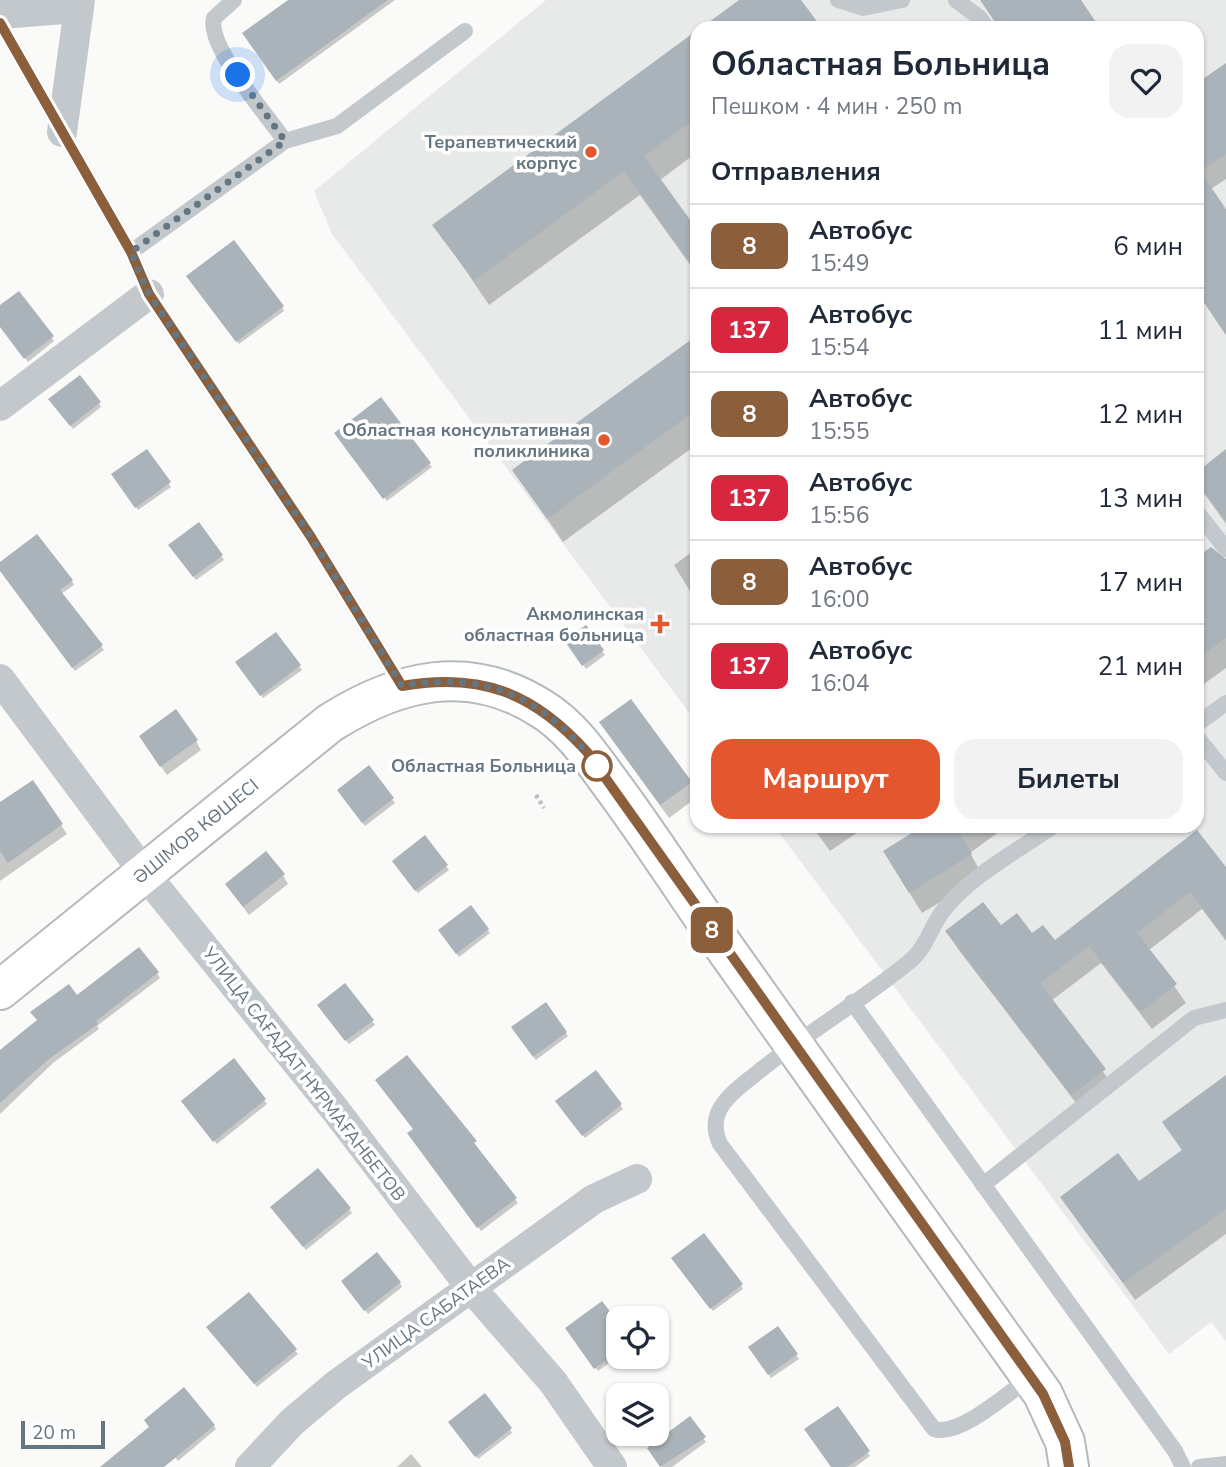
<!DOCTYPE html>
<html lang="ru">
<meta charset="utf-8">
<style>
:root{--surface:#fff;--page:#f2f2f3;--text:#1f2937;--muted:#747a83;--line:#e0e1e3;--accent:#e4572e}
body{margin:0;font-family:"Nunito Sans",sans-serif;background:var(--page);color:var(--text);height:100vh;display:flex;flex-direction:column;font-size:26px;white-space:nowrap}
*{box-sizing:border-box;margin:0}
p{font-size:23px;color:var(--muted)}
.icon{flex:none;width:38px;height:38px;fill:none;stroke:currentColor;stroke-width:2;stroke-linecap:round;stroke-linejoin:round}
.map{position:relative;flex:1;overflow:hidden}
.details{position:absolute;left:690px;top:21px;width:514px;height:812px;display:flex;flex-direction:column;background:var(--surface);border-radius:21px;box-shadow:0 2px 5px #0004}
.details>*{flex:none}
.badge{padding:0 14px;border-radius:10px;font-size:24px;line-height:46px}
.controls{position:absolute;left:606px;top:1306px;display:grid;gap:14px}
.controls a{display:grid;place-items:center;width:63px;height:63px;border-radius:14px;background:var(--surface);box-shadow:0 2px 5px #0004;font-size:35px}
.scale{position:absolute;left:21px;bottom:18px;width:84px;box-sizing:border-box;padding-left:7px;border:4px solid #657683;border-top:0;font-size:19px;line-height:24px;white-space:nowrap;color:#657683;-webkit-text-stroke:5px #fff;paint-order:stroke}
.you{position:absolute;width:35px;height:35px;margin:-18px;border:5px solid #fff;border-radius:50%;background:#1a73e8;box-shadow:0 0 0 10px #1a73e833}
.map>.badge{position:absolute;translate:-50% -50%;box-shadow:0 0 0 4px #fff}
h2{padding:0 21px;font-size:26px;line-height:63px}
.round{display:grid;place-items:center;flex:none;width:74px;height:74px;border-radius:21px;background:var(--page)}
.headline{display:flex;align-items:center;justify-content:space-between;height:119px;padding:0 21px}
h1{font-size:33px;font-weight:700;line-height:52px}
.action{display:flex;gap:14px;margin-top:auto;padding:14px 21px}
.action a{flex:1;height:80px;border-radius:21px;background:var(--accent);color:#fff;font-size:28px;font-weight:700;line-height:80px;text-align:center}
.action a+a{background:var(--page);color:var(--text)}
ul{padding:0;list-style:none}
li{display:flex;align-items:center;gap:21px;height:84px;padding:0 21px;border-top:2px solid var(--line)}
li div{flex:1}
li b{display:block;font-size:26px}
li em{font-style:normal}
li .badge{min-width:77px;font-weight:700;text-align:center}
.map>svg:first-child{display:block}
.built{fill:#e8e9e9}
.shadow{fill:#0003}
.building{fill:#aab3b9}
.lines{fill:none;stroke-linecap:round;stroke-linejoin:round}
.secondary-casing{stroke:#b3babf;stroke-width:42}
.path{stroke:#bbbfc2;stroke-width:4.5;stroke-dasharray:3.5 3.5;stroke-linecap:butt}
.lane{stroke:#c3c8cc;stroke-width:16}
.street{stroke:#c3c8cc;stroke-width:30}
.secondary{stroke:#fff;stroke-width:38}
.line-casing{stroke:#fff;stroke-width:16}
.line{stroke:#8b5e3c;stroke-width:10}
.walk{stroke:#657683;stroke-width:7;stroke-dasharray:0 12.6}
.poi-dot{fill:#e4572e;stroke:#fff;stroke-width:2.5}
.stop-dot{fill:#fff;stroke:#8b5e3c;stroke-width:3.5}
.labels{text-anchor:middle;stroke-width:7;stroke-linejoin:round;paint-order:stroke}
.poi-label{font-size:18px;font-weight:bold;fill:#657683;stroke:#fff;text-anchor:end}
.stop-label{font-size:18px;font-weight:bold;fill:#657683;stroke:#fff;text-anchor:end}
.street-label{font-size:18px;fill:#657683;stroke:#fff}
</style>
<div class="map">
<svg width="1226" height="1467" viewBox="0 0 1226 1467">
<rect width="100%" height="100%" fill="#fafaf8"/>
<path class="built" d="M546,0H1226V1341L1211,1322L1169,1354L774,826H1197V28H696V722L332,234L314,191Z"/>
<path class="shadow" d="M291,0H395L279,84L246,38Z
M696,34V153L660,180L696,231V273L640,195L489,305L435,225Z
M1226,65V179L1211,189L1226,212V335L1197,292V85Z
M191,280L282,307L284,311L239,344Z
M18,293L54,341L28,362L0,326V307Z
M696,338V445L563,542L514,470Z
M53,403H99L101,407L73,429Z
M338,437L429,464L432,467L387,501Z
M1226,451V524L1197,483V474Z
M147,452L171,487L138,510L114,475Z
M198,524L224,560L196,580L173,549Z
M696,549V601L674,565Z
M1197,559L1226,560V668L1197,689Z
M0,565L72,581L74,585L61,594L104,650L75,671L0,570Z
M585,627L605,655L586,669L569,644Z
M276,634L302,670L263,698L239,666Z
M610,736L690,783L696,798L669,818Z
M196,741L201,750L167,775L146,745Z
M369,768L395,803L365,826L341,795Z
M32,782L67,834L0,881V804Z
M812,826H867L830,851Z
M926,826H1007L970,853L983,876L922,913L897,873Z
M425,838L449,870L418,893L396,865Z
M1226,870V941L1202,909L1149,950L1186,1003L1152,1029L1101,963L1051,1001L1115,1088L1083,1112L958,949L947,931L1000,927L1054,942Z
M283,875L288,884L249,915L227,885Z
M488,930L490,933L459,957L442,935Z
M157,973L160,978L97,1026L99,1029L53,1063L0,1114V1052L76,997Z
M545,1004L568,1036L536,1060L515,1031Z
M321,1009L372,1021L375,1025L349,1044Z
M234,1061L267,1104L217,1144L185,1105Z
M595,1072L623,1109L585,1138L559,1105Z
M1226,1086V1234L1135,1300L1062,1197L1138,1184L1183,1152L1164,1122Z
M446,1104L518,1203L481,1231L412,1137Z
M349,1209L352,1213L306,1250L274,1211Z
M676,1263L741,1285L743,1289L713,1311Z
M400,1283L402,1287L368,1314L345,1285Z
M618,1325L619,1356L598,1371L569,1333Z
M778,1329L799,1359L771,1378L751,1348Z
M211,1331L295,1350L298,1354L257,1387Z
M837,1408L870,1456L855,1467H833Z
M690,1419L706,1442L672,1467H662L651,1453Z
M214,1426L216,1429L178,1461L174,1456L161,1467H103Z
M453,1426L510,1429L512,1433L478,1459Z
M411,1454L422,1467H397Z"/>
<path class="building" d="M288,0H388L276,81L242,33Z
M739,0H801L822,28H701Z
M980,0H1081L1100,28H999Z
M696,31V118L644,156L696,228V271L624,171L474,281L432,225Z
M1226,63V154L1200,171L1226,209V335L1197,292V83Z
M234,240L284,306L236,342L186,276Z
M19,291L54,336L24,359L0,327V305Z
M696,336V410L547,519L512,470Z
M80,375L101,402L70,426L48,399Z
M381,397L431,463L383,499L334,433Z
M147,449L171,482L135,508L111,474Z
M1226,449V521L1197,484V472Z
M199,522L223,555L193,577L168,545Z
M37,534L73,580L60,590L103,645L72,668L0,571V562Z
M1211,547L1226,559V638L1197,659V557Z
M586,625L604,650L582,666L564,640Z
M276,632L301,665L260,696L235,662Z
M631,699L692,782L660,805L599,722Z
M176,709L198,740L160,767L139,736Z
M369,765L394,798L362,823L337,790Z
M33,780L63,824L8,863L0,851V802Z
M923,826H955L972,854L909,893L883,851Z
M1197,830L1226,867V939L1190,892L1137,933L1177,984L1141,1012L1089,946L1040,983L1106,1069L1071,1095L945,931L983,902L1001,925L1017,913L1032,933L1043,925L1055,940Z
M425,835L448,865L415,891L392,861Z
M266,851L285,874L243,907L225,884Z
M471,905L489,929L456,954L438,930Z
M139,947L159,972L96,1021L98,1024L50,1058L0,1103V1050L37,1020L30,1012L69,984L77,995Z
M345,983L374,1020L345,1041L317,1005Z
M546,1002L567,1032L533,1057L511,1027Z
M407,1055L477,1141L474,1143L517,1198L477,1228L407,1133L413,1129L375,1080Z
M234,1058L266,1099L213,1142L181,1101Z
M596,1070L622,1104L582,1136L555,1101Z
M1226,1075V1209L1123,1283L1060,1197L1118,1153L1139,1181L1182,1150L1162,1122Z
M318,1168L351,1208L303,1247L270,1207Z
M704,1233L743,1284L710,1309L671,1258Z
M377,1252L401,1282L364,1311L341,1281Z
M249,1292L297,1349L254,1384L206,1327Z
M602,1301L618,1322V1352L594,1369L565,1328Z
M778,1326L798,1354L768,1375L748,1347Z
M184,1387L215,1425L164,1467H100L149,1427L144,1420Z
M485,1393L512,1428L475,1457L448,1422Z
M838,1406L870,1451L847,1467H831L804,1429Z
M690,1416L706,1437L660,1467L647,1448Z"/>
<g class="lines">
<defs>
<g id="secondary">
<path id="s1" d="M0,990L330,723C398,680 469,662 542,709C570,726 589,754 608,780C644,828 676,878 710,927C820,1083 932,1239 1043,1394L1065,1442L1069,1467"/>
</g>
</defs>
<use href="#secondary" class="secondary-casing"/>
<path class="path" d="M536,795L544,808"/>
<path class="lane" d="M234,0L214,18C206,46 268,116 285,141
M838,0L863,8L902,0
M956,0L980,18L987,28
M0,23L131,252L149,294L311,537L402,686
M131,252L285,141L337,126L465,31
M1197,512L1226,549
M1197,724L1226,703
M1197,737L1226,773
M852,1002L1175,1451L1183,1467
M983,1185L1194,1018L1226,1010
M1031,1377C1009,1392 960,1437 934,1429L720,1144C716,1135 714,1123 718,1113C725,1096 745,1083 758,1072C807,1033 861,1001 909,962C928,947 931,923 947,906C975,873 1018,851 1053,826
M1199,1467L1226,1464"/>
<path class="street" d="M0,14L78,8
M62,132L80,0
M0,406L149,294
M0,679L145,874L336,1111L472,1289L553,1382L612,1467
M250,1467L292,1422L336,1385L594,1199L637,1179"/>
<use href="#secondary" class="secondary"/>
</g>
<g class="lines">
<defs>
<path id="line" d="M0,23L131,252L149,294L311,537L402,686C481,672 534,693 587,752L1043,1394L1065,1442L1069,1467"/>
</defs>
<use href="#line" class="line-casing"/>
<use href="#line" class="line"/>
<path class="walk" d="M238,75L285,141L131,252L149,294L311,537L402,686C493,670 549,701 603,773L597,766"/>
</g>
<g class="poi-dot">
<circle cx="591" cy="152" r="7"/>
<circle cx="604" cy="440" r="7"/>
<path d="M656.5 613.5h7v7h7v7h-7v7h-7v-7h-7v-7h7z"/>
</g>
<circle class="stop-dot" cx="597" cy="766" r="14"/>
<g class="labels">
<g class="poi-label">
<text x="577" y="148">Терапевтический<tspan x="577" dy="21">корпус</tspan></text>
<text x="590" y="436">Областная консультативная<tspan x="590" dy="21">поликлиника</tspan></text>
<text x="644" y="620">Акмолинская<tspan x="644" dy="21">областная больница</tspan></text>
</g>
<g class="stop-label">
<text x="576" y="772">Областная Больница</text>
</g>
<g class="street-label">
<text dy="6" stroke="none"><textPath href="#s1" startOffset="252">ӘШІМОВ КӨШЕСІ</textPath></text>
<text transform="translate(304 1074) rotate(52)" y="6">УЛИЦА САҒАДАТ НҰРМАҒАНБЕТОВ</text>
<text transform="translate(436 1313) rotate(-36)" y="6">УЛИЦА САБАТАЕВА</text>
</g>
</g>
</svg>
<div class="controls">
<a><svg class="icon" aria-label="locate" viewBox="0 0 24 24"><circle cx="12" cy="12" r="6"/><path d="M12 2v4M12 18v4M2 12h4M18 12h4"/></svg></a>
<a><svg class="icon" aria-label="layers" viewBox="0 0 24 24"><path d="M12 4l9 5-9 5-9-5zM3 14l9 5 9-5"/></svg></a>
</div>
<div class="scale">20 m</div>
<div class="you" style="left:238px;top:75px"></div>
<b class="badge" style="left:712px;top:930px;background:#8b5e3c;color:#fff">8</b>
<section class="details">
<div class="headline"><div><h1>Областная Больница</h1><p>Пешком · 4 мин · 250 m</p></div><a class="round"><svg class="icon" aria-label="heart" viewBox="0 0 24 24"><path d="M12 20l-8-8c-3-5 5-10 8-4 3-6 11-1 8 4z"/></svg></a></div>
<h2>Отправления</h2>
<ul>
<li><span class="badge" style="background:#8b5e3c;color:#fff">8</span><div><b>Автобус</b><p>15:49</p></div><em>6 мин</em></li>
<li><span class="badge" style="background:#d7263d;color:#fff">137</span><div><b>Автобус</b><p>15:54</p></div><em>11 мин</em></li>
<li><span class="badge" style="background:#8b5e3c;color:#fff">8</span><div><b>Автобус</b><p>15:55</p></div><em>12 мин</em></li>
<li><span class="badge" style="background:#d7263d;color:#fff">137</span><div><b>Автобус</b><p>15:56</p></div><em>13 мин</em></li>
<li><span class="badge" style="background:#8b5e3c;color:#fff">8</span><div><b>Автобус</b><p>16:00</p></div><em>17 мин</em></li>
<li><span class="badge" style="background:#d7263d;color:#fff">137</span><div><b>Автобус</b><p>16:04</p></div><em>21 мин</em></li>
</ul>
<div class="action"><a>Маршрут</a><a>Билеты</a></div>
</section>
</div>
